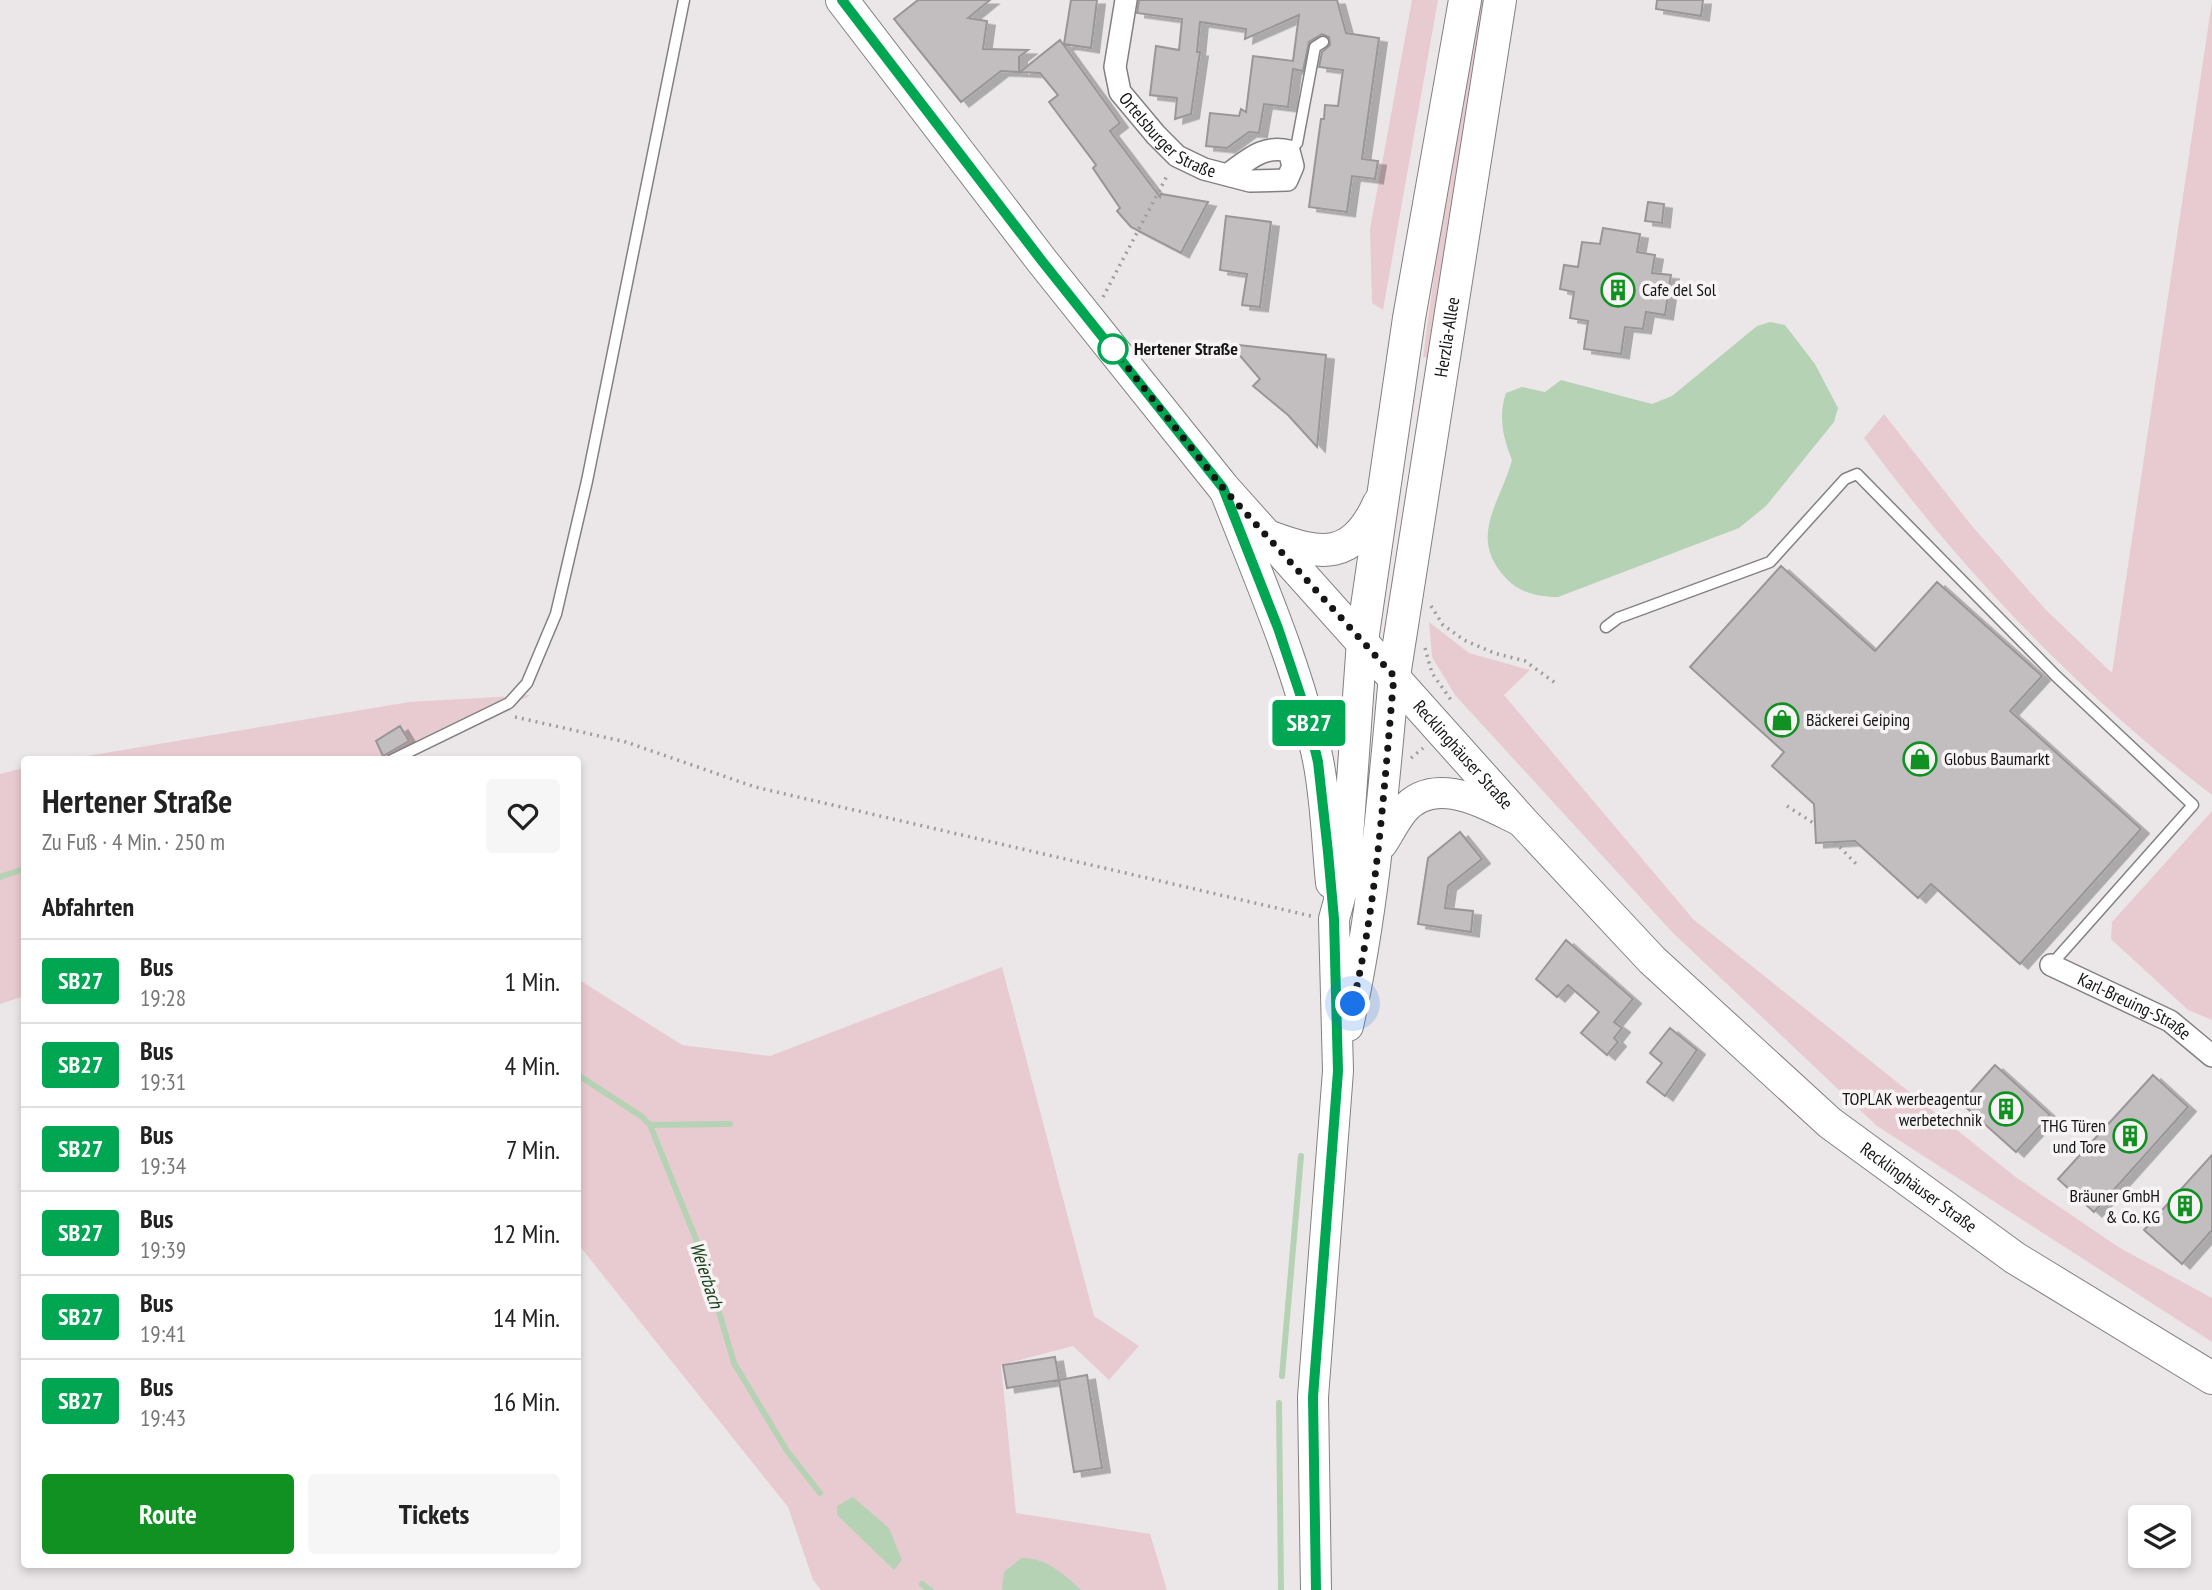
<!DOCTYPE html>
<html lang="de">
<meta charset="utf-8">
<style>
:root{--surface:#fff;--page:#f6f6f6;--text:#222;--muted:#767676;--line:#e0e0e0;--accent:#109122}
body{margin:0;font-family:"PT Sans Narrow",sans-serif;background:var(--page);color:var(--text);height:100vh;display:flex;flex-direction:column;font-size:26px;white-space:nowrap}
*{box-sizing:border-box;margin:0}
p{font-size:23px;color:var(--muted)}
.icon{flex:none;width:38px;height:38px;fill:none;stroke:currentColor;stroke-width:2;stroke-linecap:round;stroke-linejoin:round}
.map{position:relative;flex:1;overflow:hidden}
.drawer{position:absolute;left:21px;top:756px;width:560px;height:812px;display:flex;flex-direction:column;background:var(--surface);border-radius:7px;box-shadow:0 4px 10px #0003}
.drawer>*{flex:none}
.badge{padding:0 14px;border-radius:5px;font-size:24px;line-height:46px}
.buttons{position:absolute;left:2128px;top:1505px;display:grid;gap:14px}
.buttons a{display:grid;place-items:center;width:63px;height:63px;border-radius:7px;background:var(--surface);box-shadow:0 4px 10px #0003;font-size:35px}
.you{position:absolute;width:35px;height:35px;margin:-18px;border:5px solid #fff;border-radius:50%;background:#1a73e8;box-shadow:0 0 0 10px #1a73e833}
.map>.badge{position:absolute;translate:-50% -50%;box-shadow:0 0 0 4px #fff}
h2{padding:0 21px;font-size:26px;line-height:63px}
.round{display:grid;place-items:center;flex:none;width:74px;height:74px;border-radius:7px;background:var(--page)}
.headline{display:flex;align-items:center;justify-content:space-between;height:119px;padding:0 21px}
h1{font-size:33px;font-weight:700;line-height:52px}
.cta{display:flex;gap:14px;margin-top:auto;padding:14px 21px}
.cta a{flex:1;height:80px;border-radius:7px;background:var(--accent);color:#fff;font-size:28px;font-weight:700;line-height:80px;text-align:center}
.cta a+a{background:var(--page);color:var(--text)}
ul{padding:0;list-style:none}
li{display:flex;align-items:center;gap:21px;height:84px;padding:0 21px;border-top:2px solid var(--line)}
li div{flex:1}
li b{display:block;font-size:26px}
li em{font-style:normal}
li .badge{min-width:77px;font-weight:700;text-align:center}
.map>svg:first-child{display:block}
.green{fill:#e8cbd0}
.water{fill:#b5d3b4}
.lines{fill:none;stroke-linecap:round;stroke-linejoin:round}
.stream{stroke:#b5d3b4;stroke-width:6}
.building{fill:#c2bebf;stroke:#9a9697;stroke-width:2;filter:url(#shadow)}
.lane-casing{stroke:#848081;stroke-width:13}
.street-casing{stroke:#848081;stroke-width:24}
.secondary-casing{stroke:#848081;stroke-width:32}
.primary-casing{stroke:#848081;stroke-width:34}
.path{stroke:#9f9c9c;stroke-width:3.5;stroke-dasharray:2 5;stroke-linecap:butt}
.lane{stroke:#fff;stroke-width:10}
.street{stroke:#fff;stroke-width:21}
.secondary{stroke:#fff;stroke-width:30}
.primary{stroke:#fff;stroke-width:32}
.line-casing{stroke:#fff;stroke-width:16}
.line{stroke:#00a651;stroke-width:10}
.walk{stroke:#171616;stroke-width:7;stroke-dasharray:0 12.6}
.stop-dot{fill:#fff;stroke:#00a651;stroke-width:3.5}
.labels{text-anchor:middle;stroke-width:7;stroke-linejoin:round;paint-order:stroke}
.street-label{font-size:18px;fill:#171616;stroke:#f8f4f5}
.poi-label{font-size:18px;fill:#171616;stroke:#f8f4f5;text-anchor:start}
.stop-label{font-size:18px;font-weight:bold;fill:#171616;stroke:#f8f4f5;text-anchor:start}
.water-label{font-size:19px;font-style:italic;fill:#133f15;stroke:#f8f4f5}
</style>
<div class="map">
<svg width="2212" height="1590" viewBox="0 0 2212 1590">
<defs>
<filter id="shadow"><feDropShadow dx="8" dy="4.5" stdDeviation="0" flood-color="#0004"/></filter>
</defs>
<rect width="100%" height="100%" fill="#ebe7e8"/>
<path class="green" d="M1412,0H1438L1383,310L1372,303L1370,229Z
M1477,0H1488L1429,358L1423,357L1446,187Z
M2212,1V795C2077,692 1965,574 1864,438L1884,414L1972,526L2046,610L2112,673Z
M1429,622L1469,653L1530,670L1504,695L1693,919L2017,1178L2120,1248L2212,1298V1342L1877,1126L1672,932L1455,695L1432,657Z
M531,695L397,759L63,760L409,702Z
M24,768V996L0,1004V774Z
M2212,811V1020L2188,1010L2111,939L2112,922Z
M1002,967L1094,1316L1139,1346L1109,1380L1073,1346L1001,1365L1016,1513L1150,1534L1167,1590H821L813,1580L788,1507L578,1244V979L682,1045L770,1056Z"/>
<path class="water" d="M1770,322L1785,325L1815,364L1838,408L1834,422L1766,506L1739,528L1558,597C1538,597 1518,593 1504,576C1468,536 1501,502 1512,460C1503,438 1498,416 1506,393L1522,387L1545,392L1561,380L1652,404L1672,396L1757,326Z
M853,1497L889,1528L902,1560L894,1570L837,1515V1506Z
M1021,1558C1045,1557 1064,1574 1081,1590H1002L1004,1572Z"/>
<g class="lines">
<path class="stream" d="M0,877L24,869
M578,1075L641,1116L650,1125L702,1254L734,1363L787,1451L820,1493
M650,1125L730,1124
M1282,1376L1301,1156
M1279,1403L1281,1590
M922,1584L930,1590"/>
</g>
<path class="building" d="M918,0H990L968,18L987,21L983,49L1028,50L1019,57V72L1001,71L961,102L894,19Z
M1071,0H1097L1091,48L1064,44Z
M1139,0H1337L1346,33L1379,38L1362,159L1378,161L1375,179L1352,176L1347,212L1309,207L1321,119H1324L1325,105L1338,106L1343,70L1319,67L1322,52L1330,45L1329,37L1322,34L1309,42L1303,71L1293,69L1288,107L1264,104L1259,133L1249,132L1227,148L1206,146L1210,113L1239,116L1241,109L1246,112L1253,56L1293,61L1299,15L1245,39L1246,29L1200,22L1197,52H1200L1191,114L1175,119L1177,98L1150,95L1156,46L1179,50L1182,19L1137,13Z
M1657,0H1703L1701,16L1656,9Z
M1060,40L1120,123L1110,131L1160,197L1161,194L1208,202L1181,253L1131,227L1117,211L1120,208L1093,168L1096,165L1049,102L1058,95L1040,73L1020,72Z
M1648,202L1664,204L1662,223L1645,221Z
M1226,216L1271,222L1260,307L1242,305L1247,274L1220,270Z
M1603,228L1640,234L1637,252L1655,255L1652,273L1671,275L1665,315L1646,312L1643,329L1625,327L1621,354L1584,349L1588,321L1570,318L1574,292L1560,289L1564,265L1578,267L1582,242L1600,244Z
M1230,344L1326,355L1317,447L1288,415L1253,386L1260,379Z
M1781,566L1875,651L1937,582L2042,676L2010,711L2141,829L2020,964L1931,884L1918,898L1855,841L1816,843L1814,804L1772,766L1784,752L1690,667Z
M400,726L409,741L383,756L376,741Z
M1460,832L1482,859L1448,886L1445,908L1473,911L1471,932L1418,924L1428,858Z
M1566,940L1633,999L1614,1022L1622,1028L1614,1038L1618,1042L1607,1055L1581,1033L1599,1012L1568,985L1557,997L1536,979Z
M1670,1028L1697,1050L1665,1096L1647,1082L1662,1063L1650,1053Z
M1995,1065L2050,1115L2016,1152L1961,1103Z
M2153,1075L2188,1107L2094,1212L2058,1179Z
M2212,1155V1230L2182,1264L2144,1230Z
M1055,1357L1059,1380L1007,1388L1003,1365Z
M1087,1375L1102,1468L1074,1472L1059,1380Z"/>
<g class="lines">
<defs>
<path id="lane" d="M1289,151L1297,143L1315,47L1323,42
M1606,627L1618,618L1770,562L1845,479L1857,474L2056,676L2193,805L2051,965
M392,760L509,703L527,683L556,614L587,481L684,0"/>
<g id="street">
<path id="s1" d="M1126,0L1115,67L1120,92L1156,135L1177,156L1204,169L1250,181L1287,180L1293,166L1289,151C1263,144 1247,161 1227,175"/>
<path id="s2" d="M2051,965L2170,1021L2212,1056"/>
</g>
<path id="secondary" d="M1225,491C1259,579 1299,668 1318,760C1326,800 1327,843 1331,883
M1382,844C1389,833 1395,821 1403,811C1435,772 1488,806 1523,822
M1348,1026C1374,911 1383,793 1394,676
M1316,1590L1313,1397L1338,1071L1334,919L1345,879L1362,641"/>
<g id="primary">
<path id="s3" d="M842,0L1042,261L1223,487L1523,822L1652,960L1830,1123L2015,1258L2212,1378"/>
<path d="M1270,537C1321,556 1353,561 1379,503"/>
<path d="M1362,641L1409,318L1465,0"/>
<path id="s4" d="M1394,676L1500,0"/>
</g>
</defs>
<use href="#lane" class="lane-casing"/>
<use href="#street" class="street-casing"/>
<use href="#secondary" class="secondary-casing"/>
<use href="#primary" class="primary-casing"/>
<path class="path" d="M1103,297L1168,174
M1431,606L1443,625L1464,640L1494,653L1525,661L1558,685
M1425,648L1432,673L1451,700
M515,717L626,742L755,787L1311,916
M1411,758L1423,748
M1787,806L1815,824
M1835,842L1859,867"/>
<use href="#lane" class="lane"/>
<use href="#street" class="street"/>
<use href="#secondary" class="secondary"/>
<use href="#primary" class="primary"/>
</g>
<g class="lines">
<defs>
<path id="line" d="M842,0L1042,261L1223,488L1278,628L1306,712L1318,762L1328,852L1334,919L1338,1071L1313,1397L1316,1590"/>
</defs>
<use href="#line" class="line-casing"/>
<use href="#line" class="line"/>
<path class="walk" d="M1113,349L1223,488L1394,676C1384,785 1378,896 1353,1004"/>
</g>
<defs>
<symbol id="building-ring" viewBox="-11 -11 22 22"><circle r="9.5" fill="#f8f4f5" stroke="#109122" stroke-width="1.5"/><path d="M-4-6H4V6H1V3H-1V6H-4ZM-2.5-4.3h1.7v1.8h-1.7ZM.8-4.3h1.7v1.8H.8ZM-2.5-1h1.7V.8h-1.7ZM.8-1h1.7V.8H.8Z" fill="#109122"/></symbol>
<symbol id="shop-ring" viewBox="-11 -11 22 22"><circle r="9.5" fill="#f8f4f5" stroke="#109122" stroke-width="1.5"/><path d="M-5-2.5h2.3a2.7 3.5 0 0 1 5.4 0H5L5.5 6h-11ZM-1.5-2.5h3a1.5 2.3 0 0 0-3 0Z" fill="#109122"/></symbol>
</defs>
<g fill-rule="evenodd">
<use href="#building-ring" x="1599" y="271" width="38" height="38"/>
<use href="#shop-ring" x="1763" y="701" width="38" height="38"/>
<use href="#shop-ring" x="1901" y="740" width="38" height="38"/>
<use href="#building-ring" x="1987" y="1090" width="38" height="38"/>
<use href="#building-ring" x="2111" y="1117" width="38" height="38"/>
<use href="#building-ring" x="2166" y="1187" width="38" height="38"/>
</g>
<circle class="stop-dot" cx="1113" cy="349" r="14"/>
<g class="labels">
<g class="street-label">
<text dy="6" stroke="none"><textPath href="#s1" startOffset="159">Ortelsburger Straße</textPath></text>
<text dy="6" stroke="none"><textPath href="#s4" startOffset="343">Herzlia-Allee</textPath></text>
<text dy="6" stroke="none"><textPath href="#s3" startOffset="978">Recklinghäuser Straße</textPath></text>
<text dy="6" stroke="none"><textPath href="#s2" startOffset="93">Karl-Breuing-Straße</textPath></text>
<text dy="6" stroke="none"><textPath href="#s3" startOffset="1608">Recklinghäuser Straße</textPath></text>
</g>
<g class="poi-label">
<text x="1642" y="296">Cafe del Sol</text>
<text x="1806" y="726">Bäckerei Geiping</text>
<text x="1944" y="765">Globus Baumarkt</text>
<text x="1982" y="1105" text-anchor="end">TOPLAK werbeagentur<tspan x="1982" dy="21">werbetechnik</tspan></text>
<text x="2106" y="1132" text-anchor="end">THG Türen<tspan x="2106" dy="21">und Tore</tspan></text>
<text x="2160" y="1202" text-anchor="end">Bräuner GmbH<tspan x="2160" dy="21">&amp; Co. KG</tspan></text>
</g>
<g class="stop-label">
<text x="1134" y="355">Hertener Straße</text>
</g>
<g class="water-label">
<text transform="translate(707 1275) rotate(72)" y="7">Weierbach</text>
</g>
</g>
</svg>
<div class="buttons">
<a><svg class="icon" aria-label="layers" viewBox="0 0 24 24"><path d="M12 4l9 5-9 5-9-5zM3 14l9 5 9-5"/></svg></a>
</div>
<div class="you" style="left:1353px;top:1004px"></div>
<b class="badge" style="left:1309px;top:723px;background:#00a651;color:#fff">SB27</b>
<section class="drawer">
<div class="headline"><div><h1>Hertener Straße</h1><p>Zu Fuß · 4 Min. · 250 m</p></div><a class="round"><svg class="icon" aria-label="heart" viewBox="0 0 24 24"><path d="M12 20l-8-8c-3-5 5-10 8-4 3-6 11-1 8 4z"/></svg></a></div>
<h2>Abfahrten</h2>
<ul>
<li><span class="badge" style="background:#00a651;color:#fff">SB27</span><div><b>Bus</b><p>19:28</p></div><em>1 Min.</em></li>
<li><span class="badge" style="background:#00a651;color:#fff">SB27</span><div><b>Bus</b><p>19:31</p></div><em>4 Min.</em></li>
<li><span class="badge" style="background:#00a651;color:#fff">SB27</span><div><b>Bus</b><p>19:34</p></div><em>7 Min.</em></li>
<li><span class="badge" style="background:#00a651;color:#fff">SB27</span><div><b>Bus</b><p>19:39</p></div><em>12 Min.</em></li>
<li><span class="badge" style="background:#00a651;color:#fff">SB27</span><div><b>Bus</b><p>19:41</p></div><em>14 Min.</em></li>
<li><span class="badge" style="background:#00a651;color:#fff">SB27</span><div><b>Bus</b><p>19:43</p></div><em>16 Min.</em></li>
</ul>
<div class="cta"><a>Route</a><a>Tickets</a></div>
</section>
</div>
